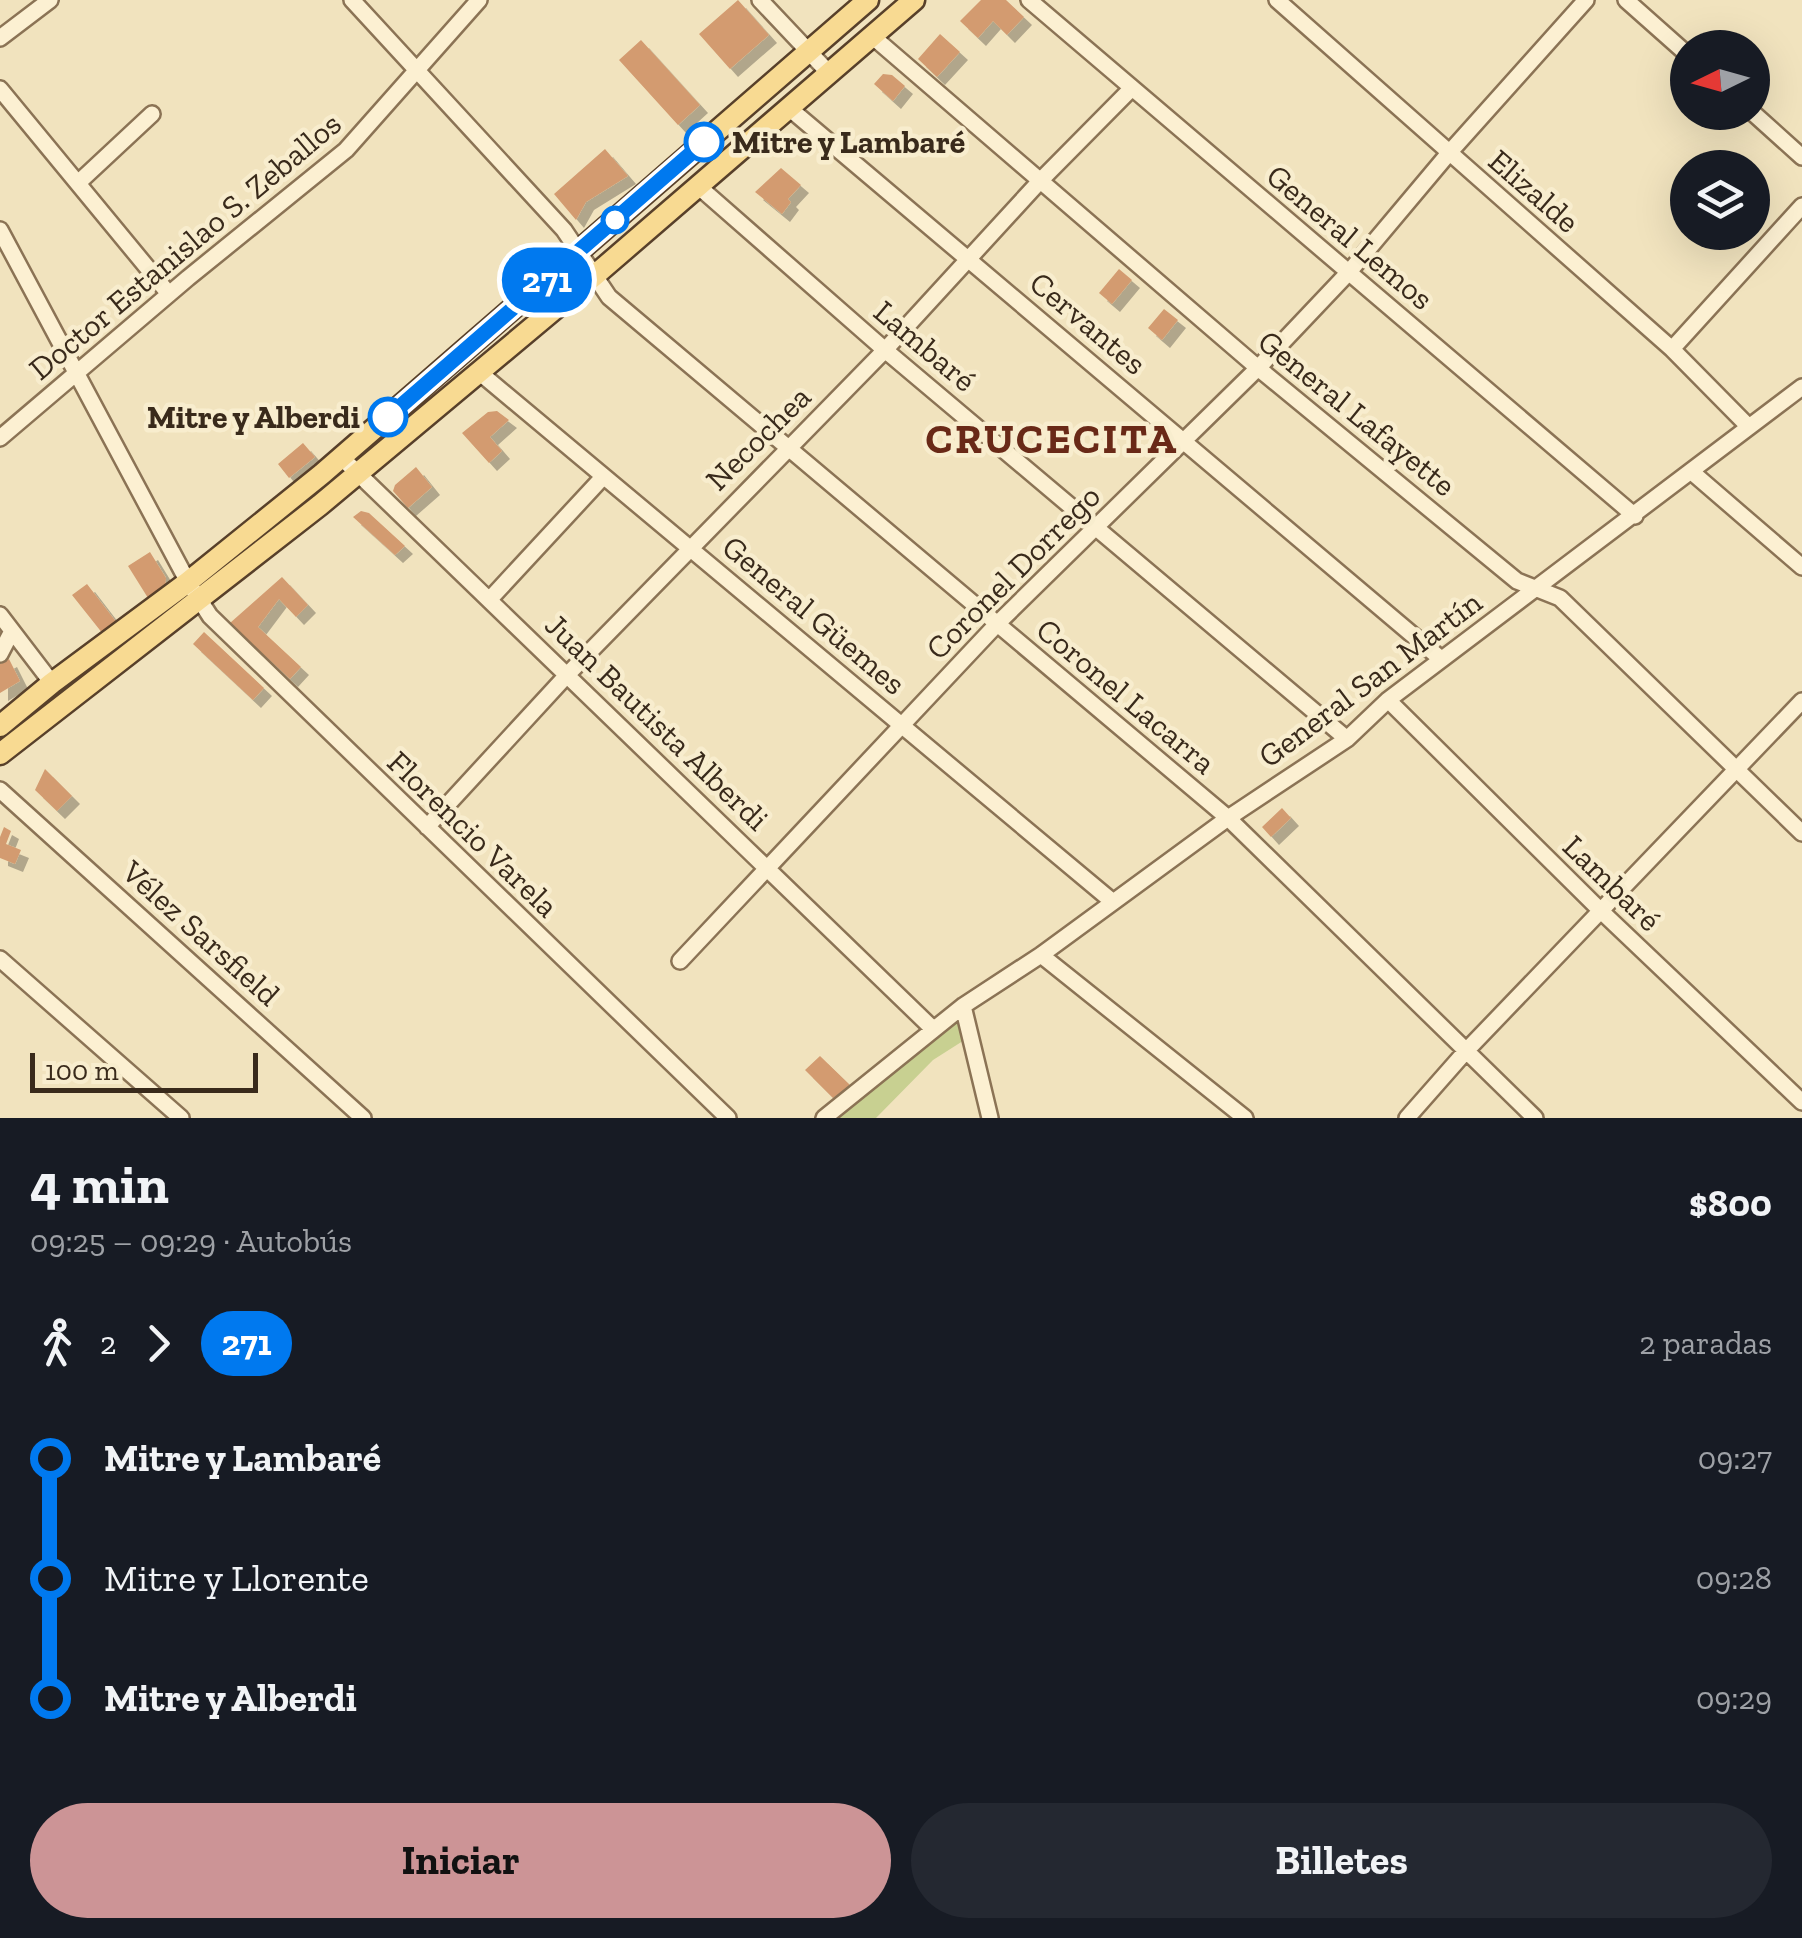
<!DOCTYPE html>
<html lang="es">
<meta charset="utf-8">
<style>
:root{--surface:#171b24;--page:#242831;--text:#f1f3f6;--muted:#9ea1a6;--accent:#cc9496}
body{margin:0;font-family:"Zilla Slab",serif;background:var(--page);color:var(--text);height:100vh;display:flex;flex-direction:column;font-size:38px;white-space:nowrap}
*{box-sizing:border-box;margin:0}
p{font-size:32px;color:var(--muted)}
.icon{flex:none;width:55px;height:55px;fill:none;stroke:currentColor;stroke-width:2;stroke-linecap:round;stroke-linejoin:round}
.map{position:relative;height:1118px;overflow:hidden}
.details{display:flex;flex-direction:column;background:var(--surface);flex:1}
.details>*{flex:none}
.badge{padding:0 20px;border-radius:32px;font-size:35px;line-height:65px}
.needle{width:65px;rotate:265deg}
.controls{position:absolute;left:1670px;top:30px;display:grid;gap:20px}
.controls a{display:grid;place-items:center;width:100px;height:100px;border-radius:50%;background:var(--surface);box-shadow:0 10px 40px #0002;font-size:50px}
.scale{position:absolute;left:30px;bottom:25px;width:228px;box-sizing:border-box;padding-left:10px;border:5px solid #392a1b;border-top:0;font-size:28px;line-height:35px;white-space:nowrap;color:#392a1b;-webkit-text-stroke:8px #f8edce;paint-order:stroke}
.map>.badge{position:absolute;translate:-50% -50%;box-shadow:0 0 0 5px #fff}
.legs{display:flex;align-items:center;gap:15px;height:110px;padding:0 30px;font-size:32px}
.legs p{margin-inline-start:auto}
.headline{display:flex;align-items:center;justify-content:space-between;height:170px;padding:0 30px}
h1{font-size:55px;font-weight:700;line-height:75px}
.cta{display:flex;gap:20px;margin-top:auto;padding:20px 30px}
.cta a{flex:1;height:115px;border-radius:60px;background:var(--accent);color:#111;font-size:40px;font-weight:700;line-height:115px;text-align:center}
.cta a+a{background:var(--page);color:var(--text)}
ul{padding:0 30px;list-style:none}
li{display:flex;align-items:center;gap:35px;height:120px;font-size:38px}
li i{display:grid;place-items:center;width:15px;height:100%;margin:0 12px;background:currentColor}
li i::after{content:'';width:25px;height:25px;margin:-12px;border:8px solid;border-radius:50%;background:var(--surface)}
li p{margin-inline-start:auto}
li:first-child i{background:linear-gradient(#0000 50%,currentColor 0)}
li:last-child i{background:linear-gradient(currentColor 50%,#0000 0)}
.map>svg:first-child{display:block}
.green{fill:#c8d091}
.building{fill:#d39b70;filter:url(#shadow)}
.lines{fill:none;stroke-linecap:round;stroke-linejoin:round}
.minor-casing{stroke:#8b7355;stroke-width:20}
.major-casing{stroke:#58402a;stroke-width:25}
.minor{stroke:#fcf0d2;stroke-width:15}
.major{stroke:#f8da92;stroke-width:20}
.line-1-casing{stroke:#fff;stroke-width:22}
.line-1{stroke:#0079ef;stroke-width:15}
.stop-1-dot{fill:#fff;stroke:#0079ef;stroke-width:5}
.labels{text-anchor:middle;stroke-width:9;stroke-linejoin:round;paint-order:stroke}
.stop-label{font-size:32px;font-weight:bold;fill:#392a1b;stroke:#f8edce;text-anchor:start}
.street-label{font-size:32px;fill:#392a1b;stroke:#f8edce}
.district-label{font-size:42px;font-weight:bold;letter-spacing:2.5px;fill:#692917;stroke:#f8edce}
</style>
<div class="map">
<svg width="1802" height="1118" viewBox="0 0 1802 1118">
<defs>
<filter id="shadow"><feDropShadow dx="8" dy="8" stdDeviation="0" flood-color="#0004"/></filter>
</defs>
<rect width="100%" height="100%" fill="#f1e3be"/>
<path class="green" d="M952,1022L962,1024L966,1039L933,1060L876,1118H836Z"/>
<path class="building" d="M738,0L769,35L730,69L699,34Z
M981,0H1006L1024,17L1007,35L993,21L978,38L960,21Z
M940,34L960,52L937,77L918,59Z
M641,40L700,105L678,125L619,60Z
M883,74L892,75L905,86L893,101L874,84Z
M605,149L628,176L586,202L576,220L554,194Z
M781,168L801,185L788,199L791,202L782,214L755,192Z
M1119,269L1132,280L1112,304L1099,293Z
M1164,309L1178,320L1162,340L1148,328Z
M497,411L509,420L490,437L502,451L489,463L462,433L488,412Z
M303,443L315,457L289,478L278,464Z
M416,467L432,487L408,508L393,491L395,485Z
M361,511L369,513L405,546L395,555L353,517Z
M150,552L166,578L165,587L148,598L128,566Z
M282,577L308,605L296,617L279,599L258,627L301,667L290,679L230,623Z
M87,584L117,623L103,634L72,595Z
M204,632L264,688L253,700L193,644Z
M9,659L20,681L0,693V664Z
M45,769L72,796L57,811L35,790Z
M1282,808L1291,818L1271,837L1262,827Z
M4,827L11,831L6,844L21,850L15,864L0,858V837Z
M820,1056L851,1086L833,1098L805,1070Z"/>
<g class="lines">
<defs>
<path id="minor" d="M352,0L564,230L609,297L1228,818L1535,1118
M760,0L829,73
M1029,0L1635,516
M1277,0L1672,349L1749,427
M1626,0L1688,55
M872,36L1258,368L1517,581L1560,598L1802,833
M0,38L50,0
M0,89L169,294
M789,108L1441,659
M1752,112L1802,157
M78,183L152,114
M698,186L885,350L1347,739
M0,230L188,582L210,616L728,1118
M1672,349L1802,206
M479,372L1113,902
M0,438L188,278L346,150L479,0
M341,457L933,1029
M1693,473L1802,567
M490,599L603,477
M0,615L52,683
M0,654L12,631
M1388,700L1601,911L1802,1102
M0,790L363,1118
M427,827L567,675L885,350L1040,181L1131,89
M1041,955L1245,1118
M0,959L181,1118
M680,961L998,623L1258,368L1349,272L1449,153L1586,0
M963,1006L990,1118
M824,1118L963,1006L1041,955L1228,818L1347,739L1388,700L1802,387
M1407,1118L1466,1051L1802,701"/>
<path id="major" d="M0,726L52,683L188,582L322,474L868,0
M0,754L320,505L594,276L914,0"/>
</defs>
<use href="#minor" class="minor-casing"/>
<use href="#major" class="major-casing"/>
<use href="#minor" class="minor"/>
<use href="#major" class="major"/>
</g>
<g class="lines">
<defs>
<path id="line-1" d="M388,417L704,142"/>
</defs>
<use href="#line-1" class="line-1-casing"/>
<use href="#line-1" class="line-1"/>
</g>
<g class="stop-1-dot">
<circle cx="704" cy="142" r="18"/>
<circle cx="615" cy="220" r="12"/>
<circle cx="388" cy="417" r="18"/>
</g>
<g class="labels">
<g class="stop-label">
<text x="732" y="153">Mitre y Lambaré</text>
<text x="360" y="428" text-anchor="end">Mitre y Alberdi</text>
</g>
<g class="street-label">
<text transform="translate(1534 191) rotate(41)" y="11">Elizalde</text>
<text transform="translate(1350 237) rotate(40)" y="11">General Lemos</text>
<text transform="translate(185 246) rotate(-40)" y="11">Doctor Estanislao S. Zeballos</text>
<text transform="translate(1088 323) rotate(40)" y="11">Cervantes</text>
<text transform="translate(925 346) rotate(40)" y="11">Lambaré</text>
<text transform="translate(1357 413) rotate(39)" y="11">General Lafayette</text>
<text transform="translate(758 438) rotate(-45)" y="11">Necochea</text>
<text transform="translate(1013 572) rotate(-45)" y="11">Coronel Dorrego</text>
<text transform="translate(814 615) rotate(40)" y="11">General Güemes</text>
<text transform="translate(1370 679) rotate(-37)" y="11">General San Martín</text>
<text transform="translate(1126 696) rotate(40)" y="11">Coronel Lacarra</text>
<text transform="translate(657 722) rotate(44)" y="11">Juan Bautista Alberdi</text>
<text transform="translate(473 834) rotate(44)" y="11">Florencio Varela</text>
<text transform="translate(1612 883) rotate(44)" y="11">Lambaré</text>
<text transform="translate(201 933) rotate(42)" y="11">Vélez Sarsfield</text>
</g>
<g class="district-label">
<text x="1052" y="453">CRUCECITA</text>
</g>
</g>
</svg>
<div class="controls">
<a><svg class="needle" viewBox="-14 -14 28 28"><path d="M0-13l5 13h-10z" fill="#e53935"/><path d="M0 13l5-13h-10z" fill="#9ea1a6"/></svg></a>
<a><svg class="icon" aria-label="layers" viewBox="0 0 24 24"><path d="M12 4l9 5-9 5-9-5zM3 14l9 5 9-5"/></svg></a>
</div>
<div class="scale">100 m</div>
<b class="badge" style="left:547px;top:280px;background:#0079ef;color:#fff">271</b>
</div>
<section class="details">
<div class="headline"><div><h1>4 min</h1><p>09:25 – 09:29 · Autobús</p></div><b>$800</b></div>
<div class="legs"><svg class="icon" aria-label="walk" viewBox="0 0 24 24"><circle cx="13" cy="4" r="2"/><path d="M13 8l-2 6 4 7M11 14l-3 7M7 12l3-4h3l4 4"/></svg>2<svg class="icon" aria-label="forward" viewBox="0 0 24 24"><path d="M9 5l7 7-7 7"/></svg><b class="badge" style="background:#0079ef;color:#fff">271</b><p>2 paradas</p></div>
<ul>
<li><i style="color:#0079ef"></i><b>Mitre y Lambaré</b><p>09:27</p></li>
<li><i style="color:#0079ef"></i><span>Mitre y Llorente</span><p>09:28</p></li>
<li><i style="color:#0079ef"></i><b>Mitre y Alberdi</b><p>09:29</p></li>
</ul>
<div class="cta"><a>Iniciar</a><a>Billetes</a></div>
</section>
